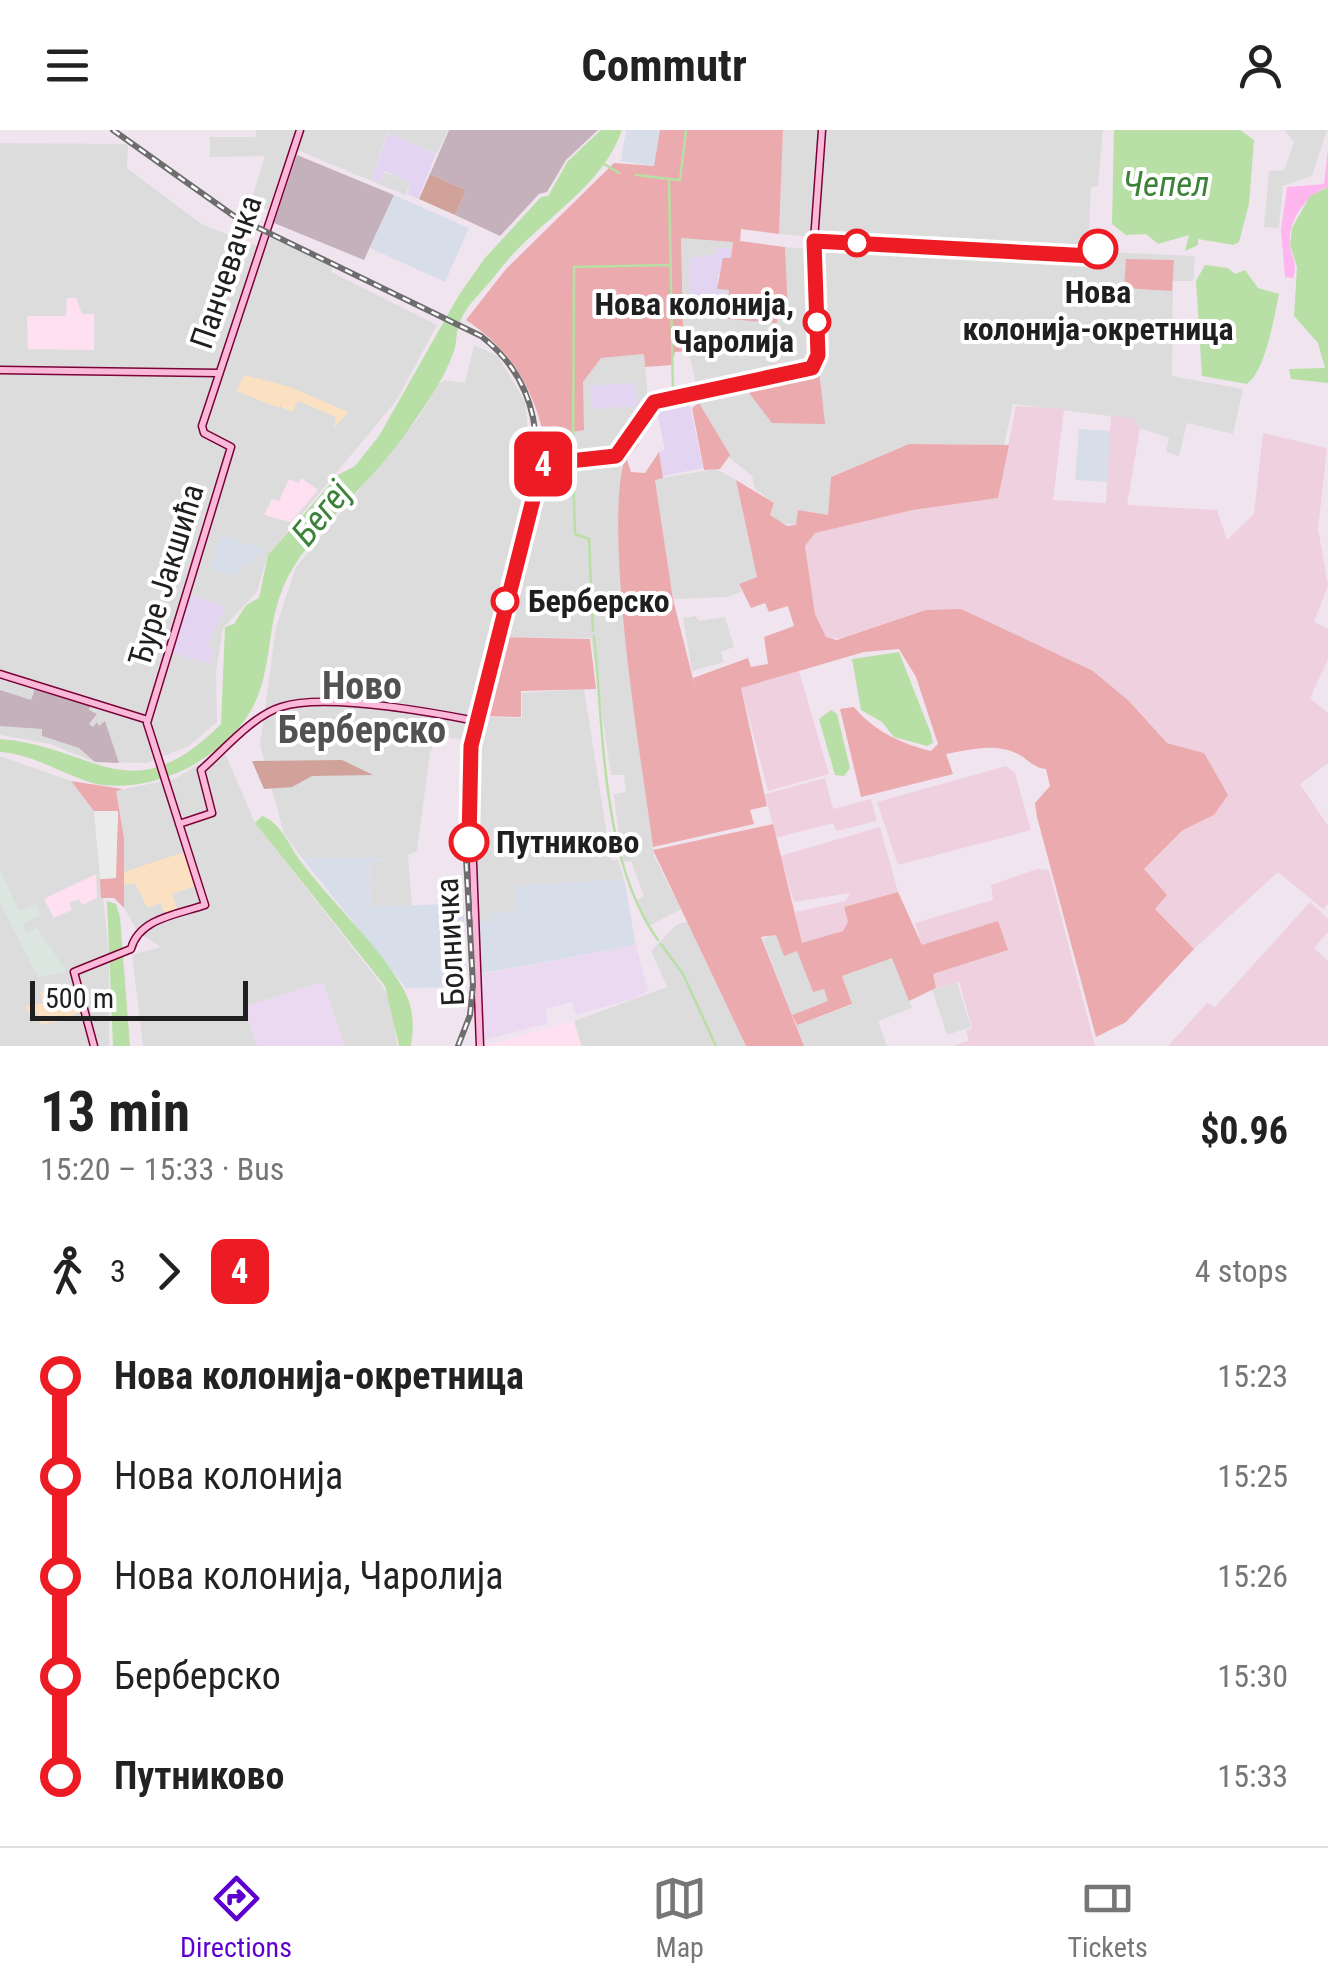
<!DOCTYPE html>
<meta charset="utf-8">
<style>
:root{--surface:#fff;--page:#f6f6f6;--text:#222;--muted:#767676;--line:#e0e0e0;--accent:#5d00cf}
body{margin:0;font-family:"Roboto Condensed",sans-serif;background:var(--page);color:var(--text);height:100vh;display:flex;flex-direction:column;font-size:38px;white-space:nowrap}
*{box-sizing:border-box;margin:0}
p{font-size:32px;color:var(--muted)}
.icon{flex:none;width:55px;height:55px;fill:none;stroke:currentColor;stroke-width:2;stroke-linecap:round;stroke-linejoin:round}
.map{position:relative;height:916px;overflow:hidden}
.details{display:flex;flex-direction:column;background:var(--surface);flex:1}
.details>*{flex:none}
.badge{padding:0 20px;border-radius:15px;font-size:35px;line-height:65px}
.scale{position:absolute;left:30px;bottom:25px;width:218px;box-sizing:border-box;padding-left:10px;border:5px solid #1f1f1f;border-top:0;font-size:28px;line-height:35px;white-space:nowrap;color:#1f1f1f;-webkit-text-stroke:8px #fff;paint-order:stroke}
.map>.badge{position:absolute;translate:-50% -50%;box-shadow:0 0 0 5px #fff}
.legs{display:flex;align-items:center;gap:15px;height:110px;padding:0 40px;font-size:32px}
.legs p{margin-inline-start:auto}
.overview{display:flex;align-items:center;justify-content:space-between;height:170px;padding:0 40px}
h1{font-size:55px;font-weight:700;line-height:75px}
ul{padding:0 40px;list-style:none}
li{display:flex;align-items:center;gap:35px;height:100px;font-size:38px}
li i{display:grid;place-items:center;width:15px;height:100%;margin:0 12px;background:currentColor}
li i::after{content:'';width:25px;height:25px;margin:-12px;border:8px solid;border-radius:50%;background:var(--surface)}
li p{margin-inline-start:auto}
li:first-child i{background:linear-gradient(#0000 50%,currentColor 0)}
li:last-child i{background:linear-gradient(currentColor 50%,#0000 0)}
header{display:flex;justify-content:space-between;align-items:center;height:130px;padding:0 40px;background:var(--surface);font-size:45px;font-weight:700}
.menu{display:flex;justify-content:space-around;align-items:center;height:140px;border-top:2px solid var(--line);background:var(--surface);font-size:28px;color:var(--muted)}
.menu a{display:grid;justify-items:center;gap:5px}
.menu .current{color:var(--accent)}
.map>svg:first-child{display:block}
.residential{fill:#dddcdd}
.commercial{fill:#e3d4f1}
.industrial{fill:#d7dee9}
.education{fill:#ffe0f1}
.military{fill:#ebd9f2}
.construction{fill:#c5b1bc}
.farmland{fill:#efd0df}
.grass{fill:#ebaaad}
.forest{fill:#d0a299}
.sand{fill:#ffb5ed}
.park{fill:#fbe0c2}
.parking{fill:#ebebeb}
.plaza{fill:#dae6df}
.water{fill:#b8dfa5}
.lines{fill:none;stroke-linecap:round;stroke-linejoin:round}
.stream{stroke:#b8dfa5;stroke-width:2.5}
.secondary-casing{stroke:#7a0237;stroke-width:9}
.secondary{stroke:#fbb9da;stroke-width:6}
.rail-casing{stroke:#6d6d6d;stroke-width:6}
.rail{stroke:#fff;stroke-width:2.5;stroke-dasharray:8;stroke-linecap:butt}
.line-1-casing{stroke:#fff;stroke-width:22}
.line-1{stroke:#ed1c24;stroke-width:15}
.stop-1-dot{fill:#fff;stroke:#ed1c24;stroke-width:5}
.labels{text-anchor:middle;stroke-width:8;stroke-linejoin:round;paint-order:stroke}
.street-label{font-size:32px;fill:#1f1f1f;stroke:#fff}
.stop-label{font-size:32px;font-weight:bold;fill:#1f1f1f;stroke:#fff;text-anchor:start}
.water-label{font-size:35px;font-style:italic;fill:#3c8238;stroke:#fff}
.quarter-label{font-size:38px;font-weight:bold;fill:#525252;stroke:#fff}
</style>
<header><svg class="icon" aria-label="menu" viewBox="0 0 24 24"><path d="M4 6h16M4 12h16M4 18h16"/></svg>Commutr<svg class="icon" aria-label="person" viewBox="0 0 24 24"><circle cx="12" cy="8" r="4"/><path d="M4 21q1-7 8-7t8 7"/></svg></header>
<div class="map">
<svg width="1328" height="916" viewBox="0 0 1328 916">
<rect width="100%" height="100%" fill="#f0e5ef"/>
<path class="residential" d="M257,0H448L437,24L387,3L372,48L380,52L385,42L411,53L405,65L290,17L268,80L250,74L265,26L210,27V7H255Z
M783,0H1103L1098,56L1091,57L1088,121L1195,126L1193,151H1173L1172,246L1243,259L1233,304L1187,293L1179,326L1166,322L1169,308L1140,298L1134,289L1013,274L1004,315L909,314L832,346L828,385L798,380L797,395L781,393L770,385L774,373L755,359L752,346L726,325L691,265L697,258L683,199L681,107L733,112L731,128L718,145L717,158L729,160L777,192V180H788L785,117L809,119L810,107L779,104Z
M1284,0H1327L1312,46L1283,56L1279,98L1264,97L1269,41L1284,40L1294,12Z
M0,13L128,14L127,38L203,95L265,119L271,107L334,134L331,142L437,195L396,271L268,425L257,462L223,498L216,542L217,592L189,616L147,633L95,632L50,614L0,605Z
M474,215L498,226L525,272L531,330L464,610L437,606L430,623L417,721L408,725L412,775L371,776L369,732L387,729L302,728L284,704L260,615L276,497L296,437L419,287L439,254L445,250L465,253Z
M644,224L649,284L621,328L632,542L654,726L681,779L649,796L637,770L644,766L631,731L622,732L614,664L626,662L624,645H611L591,508L493,507L544,306L571,304L583,252L601,228Z
M716,339L736,350L757,447L739,454L741,462L727,467L673,469L655,349Z
M696,486L699,491L725,487L734,517L721,522L724,532L692,541L683,488Z
M584,559L611,730H618L624,749L517,756L518,780L490,783V791L476,792L472,623L480,587L522,588V563Z
M223,618L255,693L381,854L391,872L397,916H143L132,825L161,817L138,802L124,778V708L116,661L177,648Z
M0,626L71,651L94,681L109,824V916H0Z
M687,792L746,916H581L574,891L667,857L651,821L677,794Z
M776,804L797,821L813,862L824,858L828,871L792,885L763,809Z
M893,827L912,878L878,891L887,916H804L796,895L852,875L842,846Z
M957,852L971,897L947,905L932,860Z"/>
<path class="commercial" d="M388,3L436,24L418,69L407,64L411,53L385,41L380,52L372,48Z
M716,118L732,119L731,128L718,145L717,160L725,161L723,176L691,174L689,128L715,124Z
M636,253L637,276L592,279L590,256Z
M690,275L703,338L663,346L659,322L665,320L657,282Z
M190,464L226,477L207,515L215,519L210,534L173,523Z"/>
<path class="industrial" d="M626,0H660L654,36L621,31Z
M394,65L469,98L445,152L370,118Z
M1079,299L1111,301L1107,352L1075,350Z
M220,405L264,419L261,426L255,424L251,433L240,435L236,446L210,438Z
M302,728H388L369,732L371,776L464,774L466,857L406,858Z
M624,749L636,815L479,844L478,792L490,791L489,783L517,780L516,756Z"/>
<path class="education" d="M67,168H76L82,184H94V220L28,219L27,186H66Z
M301,348L318,360L291,392L264,385L272,369L279,371L289,349L299,353Z
M96,744L97,768L82,775L79,769L69,773L72,780L54,788L44,769Z
M574,891L581,916H483L513,908Z"/>
<path class="military" d="M636,815L648,860L636,868L576,885L572,872L545,879L548,893L484,910L479,845Z
M323,852L345,916H257L244,876Z"/>
<path class="construction" d="M449,0H598L566,30L547,62L539,64L500,106L455,85L466,60L430,44Z
M297,25L394,65L364,130L274,93Z
M35,559L90,576L89,580L97,584L89,594L93,597L97,592L99,596L105,591L119,633L95,632L79,618L42,606V599L0,596V560L31,570Z"/>
<path class="farmland" d="M1016,276L1064,279L1053,370L1106,373L1111,286L1134,289L1140,298L1127,375L1217,380L1227,410L1254,384L1263,303L1327,318L1318,399L1328,455L1314,492L1328,499V529L1310,568L1328,583V633L1300,654L1328,696V774L1323,779L1278,742L1194,819L1154,778L1144,739L1183,700L1214,685L1204,623L1167,613L1129,571L1093,541L826,507L815,484L805,416L815,403L913,380L998,368Z
M799,541L829,644L768,661L741,558Z
M1006,636L1015,643L1031,700L898,735L877,672Z
M825,648L833,679L871,669L877,691L836,701L833,693L776,708L765,664Z
M880,697L898,762L844,777L848,792L843,801L802,814L795,782L846,771L850,763L794,772L780,726Z
M1037,739L1049,740L1095,916H954L969,910L966,901L972,898L959,852L936,858L933,844L1008,820L922,815L915,793L993,770L991,755Z
M1310,772L1328,789V802L1314,818L1328,831V916H1168L1207,873L1215,877Z"/>
<path class="grass" d="M660,0H783L779,104L741,99L740,111L785,117L788,181L778,180L777,193L727,189L729,160L717,159L723,128H731L733,112L681,108L683,199L690,221L675,222L671,235L645,237L644,224L601,228L583,252L584,300L544,306C532,255 509,219 466,190L506,139L614,33L654,36Z
M1126,129L1174,130L1172,161L1124,158Z
M814,238L819,240L825,294L772,293L743,255Z
M699,273L730,325L720,339L704,340L692,278Z
M632,310L639,314L627,329L631,342L645,343L659,322L663,348L655,350L673,469L699,573L693,548L748,528L751,537L768,534L764,507L794,496L788,476L769,482L765,473L751,478L739,454L757,447L736,350L774,373L770,385L787,396L796,395L798,380L828,385L831,347L909,314L1009,315L998,368L913,380L815,403L805,416L815,484L826,507L837,510L926,480L961,479L1093,541L1129,571L1167,613L1204,623L1228,665L1214,685L1183,700L1144,739L1167,765L1155,779L1194,819L1126,892L1096,907L1037,687L1035,673L1050,656L1046,639C1032,637 1029,630 1018,624C995,612 969,620 946,624L953,644L861,667L840,579L854,577C873,600 901,614 931,621L938,614L916,547L899,519L864,522L741,558L767,676L750,680L754,694L653,717C643,637 595,368 632,310Z
M499,507L590,509L596,559L521,561V587L480,586Z
M71,651L123,659L116,661L124,708V778L114,768H101L100,749L115,748L118,682L94,681Z
M773,694L802,813L843,801L848,792L844,777L898,762L922,815L998,791L1008,820L933,844L936,858L909,871L892,828L842,846L852,874L797,895L792,885L828,871L824,859L813,862L797,821L784,826L776,805L761,807L804,916H746L653,720Z"/>
<path class="forest" d="M430,44L466,60L455,85L419,69Z
M342,630L373,645L312,646L292,657L264,659L252,631Z"/>
<path class="sand" d="M1328,19V57C1306,65 1287,91 1290,116C1292,129 1298,134 1293,148L1285,147L1281,100L1287,57L1324,54Z"/>
<path class="park" d="M244,245L290,257L348,282L334,298L336,287L298,271L292,282L281,277L284,269L279,278L237,261Z
M184,722L195,756L172,764L178,781L165,785L161,773L147,777L135,753L124,755V742Z
M50,858L55,868L64,859L72,878L79,876L81,882L73,884L74,889L41,894L36,882L30,884L25,876L44,873L40,862Z"/>
<path class="parking" d="M94,681H118L116,748L100,749Z"/>
<path class="plaza" d="M0,739L19,781L36,774L41,785L23,794L27,803L37,798L67,842L38,847L0,773Z"/>
<path class="water" d="M601,0H622C600,62 537,90 497,143C486,158 466,175 460,192C456,200 457,212 454,221C444,251 422,280 404,306C373,349 331,384 300,427C245,504 300,570 195,634C166,651 119,663 86,651C57,641 31,624 0,622V609C95,616 130,685 221,594L225,497L234,494L246,475L259,468L268,425L338,345L355,336L379,306L459,165L485,128L541,67L548,66L568,31Z
M1114,0H1240L1254,10L1249,74L1239,112L1233,115L1198,109V115L1185,121L1189,105L1158,114L1146,104L1126,105L1112,94Z
M1328,57V253L1291,249L1289,239L1325,238L1318,213L1294,186L1297,137L1290,115L1292,98L1310,66Z
M1205,135L1228,138L1235,144L1245,140L1258,158L1279,164C1274,187 1266,240 1247,254L1202,246L1196,151Z
M899,522L931,604L933,613L927,616L894,607L882,592L861,580L852,529Z
M831,580L837,584L850,638L844,646L835,645L819,589Z
M262,686C281,692 290,718 302,733C335,777 378,813 405,862C414,880 414,897 411,916H399L385,856L255,693Z
M107,771L116,774L120,787L130,916H113Z"/>
<g class="lines">
<path class="stream" d="M604,34L619,43
M636,45L669,49L673,263
M670,49L680,50L686,0
M573,326L574,137L670,135
M573,334L575,404L589,409L593,501
M594,506C604,601 601,731 658,810
M661,814L683,844L716,916"/>
<defs>
<path id="secondary" d="M0,240L218,243
M0,544L148,590
M179,694L212,683L201,640C223,621 252,586 281,577C324,563 430,582 476,591
M94,916L74,842L131,819C139,788 179,784 205,775L147,593L231,317L204,303L202,296L300,0
M480,916L469,629L540,338L546,333L615,326L654,272L814,236L818,225L814,111L822,0"/>
</defs>
<use href="#secondary" class="secondary-casing"/>
<use href="#secondary" class="secondary"/>
<defs>
<path id="rail" d="M113,0L234,86L481,206C521,237 540,281 535,332L468,607L464,692L473,855L470,885L458,916"/>
</defs>
<use href="#rail" class="rail-casing"/>
<use href="#rail" class="rail"/>
</g>
<g class="lines">
<defs>
<path id="line-1" d="M469,712L471,616L542,334L616,326L654,272L812,238L818,225L814,111L1092,126L1098,119"/>
</defs>
<use href="#line-1" class="line-1-casing"/>
<use href="#line-1" class="line-1"/>
</g>
<g class="stop-1-dot">
<circle cx="857" cy="113" r="12"/>
<circle cx="1098" cy="119" r="18"/>
<circle cx="817" cy="192" r="12"/>
<circle cx="505" cy="471" r="12"/>
<circle cx="469" cy="712" r="18"/>
</g>
<g class="labels">
<g class="street-label">
<text transform="translate(226 142) rotate(-71)" y="11">Панчевачка</text>
<text transform="translate(166 445) rotate(-73)" y="11">Ђуре Јакшића</text>
<text transform="translate(450 812) rotate(-93)" y="11">Болничка</text>
</g>
<g class="stop-label">
<text x="1098" y="173" text-anchor="middle">Нова<tspan x="1098" dy="37">колонија-окретница</tspan></text>
<text x="794" y="185" text-anchor="end">Нова колонија,<tspan x="794" dy="37">Чаролија</tspan></text>
<text x="528" y="482">Берберско</text>
<text x="496" y="723">Путниково</text>
</g>
<g class="water-label">
<text x="1166" y="66">Чепел</text>
<text transform="translate(321 383) rotate(-51)" y="12">Бегеј</text>
</g>
<g class="quarter-label">
<text x="362" y="569">Ново<tspan x="362" dy="44">Берберско</tspan></text>
</g>
</g>
</svg>
<div class="scale">500 m</div>
<b class="badge" style="left:543px;top:334px;background:#ed1c24;color:#fff">4</b>
</div>
<section class="details">
<div class="overview"><div><h1>13 min</h1><p>15:20 – 15:33 · Bus</p></div><b>$0.96</b></div>
<div class="legs"><svg class="icon" aria-label="walk" viewBox="0 0 24 24"><circle cx="13" cy="4" r="2"/><path d="M13 8l-2 6 4 7M11 14l-3 7M7 12l3-4h3l4 4"/></svg>3<svg class="icon" aria-label="forward" viewBox="0 0 24 24"><path d="M9 5l7 7-7 7"/></svg><b class="badge" style="background:#ed1c24;color:#fff">4</b><p>4 stops</p></div>
<ul>
<li><i style="color:#ed1c24"></i><b>Нова колонија-окретница</b><p>15:23</p></li>
<li><i style="color:#ed1c24"></i><span>Нова колонија</span><p>15:25</p></li>
<li><i style="color:#ed1c24"></i><span>Нова колонија, Чаролија</span><p>15:26</p></li>
<li><i style="color:#ed1c24"></i><span>Берберско</span><p>15:30</p></li>
<li><i style="color:#ed1c24"></i><b>Путниково</b><p>15:33</p></li>
</ul>
</section>
<nav class="menu">
<a class="current"><svg class="icon" aria-label="directions" viewBox="0 0 24 24"><path d="M12 3l9 9-9 9-9-9zM9 14v-3h6M13 9l2 2-2 2"/></svg>Directions</a>
<a><svg class="icon" aria-label="map" viewBox="0 0 24 24"><path d="M3 6l6-2 6 2 6-2v14l-6 2-6-2-6 2zM9 4v14M15 6v14"/></svg>Map</a>
<a><svg class="icon" aria-label="tickets" viewBox="0 0 24 24"><path d="M3 7h18v10H3zM15 7v10"/></svg>Tickets</a>
</nav>
